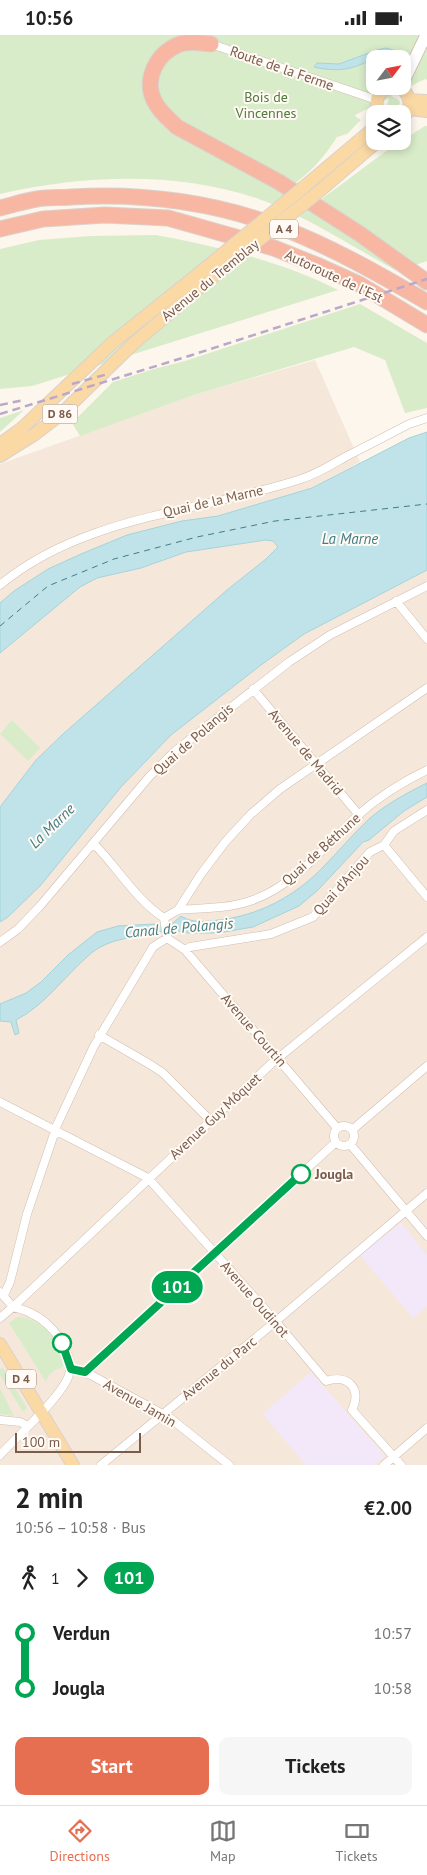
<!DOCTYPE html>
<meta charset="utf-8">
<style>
:root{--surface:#fff;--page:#f6f6f6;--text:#222;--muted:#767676;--line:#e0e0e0;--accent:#e76f51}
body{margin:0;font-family:"PT Sans",sans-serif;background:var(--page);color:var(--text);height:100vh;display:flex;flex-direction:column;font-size:19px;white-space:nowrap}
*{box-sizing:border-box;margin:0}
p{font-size:16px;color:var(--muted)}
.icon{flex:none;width:28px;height:28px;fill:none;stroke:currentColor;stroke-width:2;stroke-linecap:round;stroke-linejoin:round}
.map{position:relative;height:1430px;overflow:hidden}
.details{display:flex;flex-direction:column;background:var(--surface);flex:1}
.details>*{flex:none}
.badge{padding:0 10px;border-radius:16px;font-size:18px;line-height:32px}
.needle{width:32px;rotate:58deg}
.controls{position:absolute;left:366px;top:15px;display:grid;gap:10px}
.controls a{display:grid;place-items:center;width:45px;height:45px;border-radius:10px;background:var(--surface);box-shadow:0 2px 8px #0003;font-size:25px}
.scale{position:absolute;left:15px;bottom:12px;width:126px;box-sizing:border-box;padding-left:5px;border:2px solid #7a5c4d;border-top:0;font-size:14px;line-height:18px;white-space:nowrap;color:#7a5c4d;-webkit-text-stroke:4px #fffaf3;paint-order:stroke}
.map>.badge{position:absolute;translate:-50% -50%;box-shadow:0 0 0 2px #fff}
.legs{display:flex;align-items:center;gap:8px;height:55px;padding:0 15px;font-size:16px}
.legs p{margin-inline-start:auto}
.headline{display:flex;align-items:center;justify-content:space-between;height:85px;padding:0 15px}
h1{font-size:28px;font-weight:700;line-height:38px}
.cta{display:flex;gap:10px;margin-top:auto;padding:10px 15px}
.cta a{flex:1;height:58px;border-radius:10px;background:var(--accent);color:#fff;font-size:20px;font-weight:700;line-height:58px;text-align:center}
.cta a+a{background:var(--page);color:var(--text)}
ul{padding:0 15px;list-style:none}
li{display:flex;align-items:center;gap:18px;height:55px;font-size:19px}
li i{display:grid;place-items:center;width:8px;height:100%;margin:0 6px;background:currentColor}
li i::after{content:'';width:12px;height:12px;margin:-6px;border:4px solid;border-radius:50%;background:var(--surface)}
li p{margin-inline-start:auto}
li:first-child i{background:linear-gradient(#0000 50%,currentColor 0)}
li:last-child i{background:linear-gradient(currentColor 50%,#0000 0)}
.status{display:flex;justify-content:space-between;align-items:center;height:35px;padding:0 25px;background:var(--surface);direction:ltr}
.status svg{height:14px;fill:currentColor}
.tab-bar{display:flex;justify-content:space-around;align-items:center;height:70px;border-top:1px solid var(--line);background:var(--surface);font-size:14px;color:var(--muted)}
.tab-bar a{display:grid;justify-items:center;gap:2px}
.tab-bar .selected{color:var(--accent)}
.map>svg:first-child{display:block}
.residential{fill:#f5e8da}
.education{fill:#f3e8fa}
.green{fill:#d8ecc9;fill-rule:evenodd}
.water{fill:#bfe3e8;stroke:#a5d3da}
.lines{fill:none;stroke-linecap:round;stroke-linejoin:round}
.ferry{stroke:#437c86;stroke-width:1;stroke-dasharray:6 5;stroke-linecap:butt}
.street-casing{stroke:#d1beb0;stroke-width:9}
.secondary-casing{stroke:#d6c0b0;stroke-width:13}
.primary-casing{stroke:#dad1cd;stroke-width:14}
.highway-casing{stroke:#dad1cd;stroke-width:17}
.street{stroke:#fff;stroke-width:8}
.secondary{stroke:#fff;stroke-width:11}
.primary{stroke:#fbd9a5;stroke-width:12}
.highway{stroke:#f7b7a3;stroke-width:15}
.rail{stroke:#b9a8c9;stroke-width:2.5;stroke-dasharray:8 5;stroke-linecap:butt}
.primary-bridge-casing{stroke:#dad1cd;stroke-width:14;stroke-linecap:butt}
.primary-bridge{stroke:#fbd9a5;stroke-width:12}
.line-1-casing{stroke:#fff;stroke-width:11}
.line-1{stroke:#00a651;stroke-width:8}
.stop-1-dot{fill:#fff;stroke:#00a651;stroke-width:2.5}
.labels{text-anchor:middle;stroke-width:4;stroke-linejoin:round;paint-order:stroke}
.shield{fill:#fffaf3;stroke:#a28b7f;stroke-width:1}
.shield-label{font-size:12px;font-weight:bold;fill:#7a5c4d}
.street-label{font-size:14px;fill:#7a5c4d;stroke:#fffaf3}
.park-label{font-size:14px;fill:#537a41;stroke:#fffaf3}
.stop-label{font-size:14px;font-weight:bold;fill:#7a5c4d;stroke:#fffaf3;text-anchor:start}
.water-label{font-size:15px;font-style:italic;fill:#437c86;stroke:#fffaf3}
</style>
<div class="status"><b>10:56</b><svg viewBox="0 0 49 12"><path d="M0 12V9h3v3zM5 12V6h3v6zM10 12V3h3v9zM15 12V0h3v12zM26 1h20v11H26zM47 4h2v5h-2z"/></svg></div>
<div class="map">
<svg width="427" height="1430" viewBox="0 0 427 1430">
<rect width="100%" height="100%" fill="#fdf6ec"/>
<path class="residential" d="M315,325L360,427L312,453L275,464L218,481L182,486L127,500L81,519L48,534L0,568V429L194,360Z
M266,505L273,506L278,512L266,524L227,555L63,699L36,725L0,772V618L80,552L97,543L141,533L186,517Z
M427,535V1430H0V887L8,882L40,851L121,752L171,700L261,630L304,599Z"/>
<path class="education" d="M401,1188L427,1220V1271L413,1283L360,1220Z
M311,1337L385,1421L374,1430H306L263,1379Z"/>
<path class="green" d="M0,0H427V45L425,44L391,61L399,65L400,68L397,73L392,74L387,71L389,63L357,79L355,81L361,85L347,99L337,102C325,121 309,140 289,152L400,235L397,236C353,212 306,181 259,164C176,136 84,140 0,159ZM375,24H402V51H375Z
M425,91H427V226L412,231L321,166L323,163L393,111Z
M156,200C219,212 281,226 338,255L32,351L0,354V214L39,205L90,201Z
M360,269L427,308V373L405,378L385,325L354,312L194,360L80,401L72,388L113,347L154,334L185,326Z
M24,375L0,397V383Z
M12,685L40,713L28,726L0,699Z
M17,1282C42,1281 63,1309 63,1332C54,1335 49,1337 46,1347L9,1288Z
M3,1333L27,1373L23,1377L0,1340V1334Z
M0,1353L14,1381L0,1379Z"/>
<path class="water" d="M386,13L400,17L399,22C377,17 379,21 362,29C346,36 331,36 314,32L317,28L339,29L377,15Z
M427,397V535L304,599L261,630L171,700L121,752L40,851L8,882L0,887V772L36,725L63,699L227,555L266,524L278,512L273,506L266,505L186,517L141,533L97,543L80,552L0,618V568L14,556L48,534L81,519L127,500L182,486L218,481L312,453L409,403Z
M427,748V762L404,776L369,805L363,807L317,856L299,871L253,892L218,898H188L173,895L158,897L154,901C131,901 105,905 88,921C63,943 45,970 16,985L19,998L15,1000L11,987L0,986V969L26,958L41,947L68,920L97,897L118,891L173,888L181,881C191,888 206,887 218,885C258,881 296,861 324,831C339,816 353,799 369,784C386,769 407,758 427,748Z"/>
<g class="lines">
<path class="ferry" d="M0,591L48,551L114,524L197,502L275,486L427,469"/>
<defs>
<path id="street" d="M208,8L377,65
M0,550C84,480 202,477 301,444C317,439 331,430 345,422C367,411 388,400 409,389L427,383
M396,566L427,604
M253,654L359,780
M94,809C118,833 136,865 164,883
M384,810L427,862
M178,875C202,873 226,874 250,866C293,852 324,812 357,781C377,763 402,747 427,735
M164,883L178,875L201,839L226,806L251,779L280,754L427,653
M164,883L167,903
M167,903L185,915L337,1093
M0,907L18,894L40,871L149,742L174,717L289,627L330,600L427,551
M185,915L190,912L271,899L313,882L370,817L384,810L394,796L427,775
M99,1000L151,1030L163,1038L210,1085
M0,1067L148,1143L271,1281L326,1346C348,1339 362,1353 352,1375L401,1430
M334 1101a10 10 0 1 1 20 0a10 10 0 1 1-20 0Z
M352,1095L427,1031
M350,1109L427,1201
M0,1257L13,1272L272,1028L427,902
M4,1260L10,1247L27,1179L57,1090L94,1011L153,912L167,903
M0,1283L13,1272C31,1276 46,1285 57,1300C63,1309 71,1324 70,1335C69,1356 15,1403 0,1420
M71,1334L91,1340L170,1383L229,1430
M85,1337L336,1107
M0,1385L20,1387L28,1391
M101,1430L275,1287L427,1158
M384,1430L427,1393"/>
<path id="secondary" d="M402,50L426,0"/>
<path id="primary" d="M409,65L427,66
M409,74L427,76
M380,79C365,54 404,40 409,65C411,72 408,78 402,83
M305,151L375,92
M316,159L378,106
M0,409L21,394L112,308L197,240
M0,421L35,399L60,380L133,309L210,244
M0,1309L73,1430"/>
<path id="highway" d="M211,9C201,8 190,6 180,9C156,18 142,46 156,69C161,78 170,85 177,92L279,147L360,199L427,247
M0,173C12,170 25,166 37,164C48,162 60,163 71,162C141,158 212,167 277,191C330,211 379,239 427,267
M0,194L43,184L105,180L168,183L274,213L319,231L359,249L427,290"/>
</defs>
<use href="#street" class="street-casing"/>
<use href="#secondary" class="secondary-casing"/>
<use href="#primary" class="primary-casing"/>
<use href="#highway" class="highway-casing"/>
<use href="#street" class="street"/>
<use href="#secondary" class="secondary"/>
<use href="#primary" class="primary"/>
<use href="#highway" class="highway"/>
<path class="rail" d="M72,349L108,339
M0,370L24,365
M0,379L192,320L427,244"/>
<defs>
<path id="primary-bridge" d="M197,240L305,151
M210,244L316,159"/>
</defs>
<use href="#primary-bridge" class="primary-bridge-casing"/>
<use href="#primary-bridge" class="primary-bridge"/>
</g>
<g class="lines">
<defs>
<path id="line-1" d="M62,1308L71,1334L85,1337L301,1139"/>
</defs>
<use href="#line-1" class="line-1-casing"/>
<use href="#line-1" class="line-1"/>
</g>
<g class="stop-1-dot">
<circle cx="301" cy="1139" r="9"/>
<circle cx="62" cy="1308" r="9"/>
</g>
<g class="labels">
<g class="shield">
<rect x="270" y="184.5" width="28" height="19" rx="4"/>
<rect x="42.5" y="369.5" width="35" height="19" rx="4"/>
<rect x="6" y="1334.5" width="30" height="19" rx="4"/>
</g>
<g class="shield-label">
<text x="284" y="198">A 4</text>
<text x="60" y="383">D 86</text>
<text x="21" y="1348">D 4</text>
</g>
<g class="street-label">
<text transform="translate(282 33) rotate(19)" y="5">Route de la Ferme</text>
<text transform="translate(334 241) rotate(25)" y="5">Autoroute de l’Est</text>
<text transform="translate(210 245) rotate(-39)" y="5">Avenue du Tremblay</text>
<text transform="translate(213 466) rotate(-13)" y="5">Quai de la Marne</text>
<text transform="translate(193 704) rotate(-41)" y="5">Quai de Polangis</text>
<text transform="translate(306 717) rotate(50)" y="5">Avenue de Madrid</text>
<text transform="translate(321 814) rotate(-42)" y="5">Quai de Béthune</text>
<text transform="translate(341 850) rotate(-48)" y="5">Quai d'Anjou</text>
<text transform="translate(254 995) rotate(49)" y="5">Avenue Courtin</text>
<text transform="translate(215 1081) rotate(-43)" y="5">Avenue Guy Môquet</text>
<text transform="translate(255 1264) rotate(49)" y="5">Avenue Oudinot</text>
<text transform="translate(219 1333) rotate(-39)" y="5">Avenue du Parc</text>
<text transform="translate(140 1368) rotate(30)" y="5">Avenue Jamin</text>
</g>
<g class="park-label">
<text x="266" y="67">Bois de<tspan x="266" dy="16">Vincennes</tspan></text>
</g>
<g class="stop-label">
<text x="315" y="1144">Jougla</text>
</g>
<g class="water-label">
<text x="350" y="509">La Marne</text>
<text transform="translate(52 791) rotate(-44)" y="5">La Marne</text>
<text transform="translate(179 893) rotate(-5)" y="5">Canal de Polangis</text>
</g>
</g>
</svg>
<div class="controls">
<a><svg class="needle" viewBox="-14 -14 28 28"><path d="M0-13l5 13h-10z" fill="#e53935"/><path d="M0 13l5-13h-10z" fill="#767676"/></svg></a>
<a><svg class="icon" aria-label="layers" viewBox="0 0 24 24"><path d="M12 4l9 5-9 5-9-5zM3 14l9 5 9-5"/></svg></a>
</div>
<div class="scale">100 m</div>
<b class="badge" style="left:177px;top:1252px;background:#00a651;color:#fff">101</b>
</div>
<section class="details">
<div class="headline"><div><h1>2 min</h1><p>10:56 – 10:58 · Bus</p></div><b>€2.00</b></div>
<div class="legs"><svg class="icon" aria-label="walk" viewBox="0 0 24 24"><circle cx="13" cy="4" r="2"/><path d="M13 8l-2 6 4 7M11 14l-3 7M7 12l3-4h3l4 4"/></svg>1<svg class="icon" aria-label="forward" viewBox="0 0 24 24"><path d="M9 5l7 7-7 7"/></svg><b class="badge" style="background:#00a651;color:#fff">101</b></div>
<ul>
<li><i style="color:#00a651"></i><b>Verdun</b><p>10:57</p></li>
<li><i style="color:#00a651"></i><b>Jougla</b><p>10:58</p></li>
</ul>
<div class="cta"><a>Start</a><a>Tickets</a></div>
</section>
<nav class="tab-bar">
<a class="selected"><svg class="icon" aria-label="directions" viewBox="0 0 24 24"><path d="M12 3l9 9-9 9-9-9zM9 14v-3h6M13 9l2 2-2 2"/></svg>Directions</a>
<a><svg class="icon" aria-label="map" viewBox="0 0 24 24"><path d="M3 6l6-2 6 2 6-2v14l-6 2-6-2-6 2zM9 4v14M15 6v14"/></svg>Map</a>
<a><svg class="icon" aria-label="tickets" viewBox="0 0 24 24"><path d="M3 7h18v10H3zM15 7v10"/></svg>Tickets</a>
</nav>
